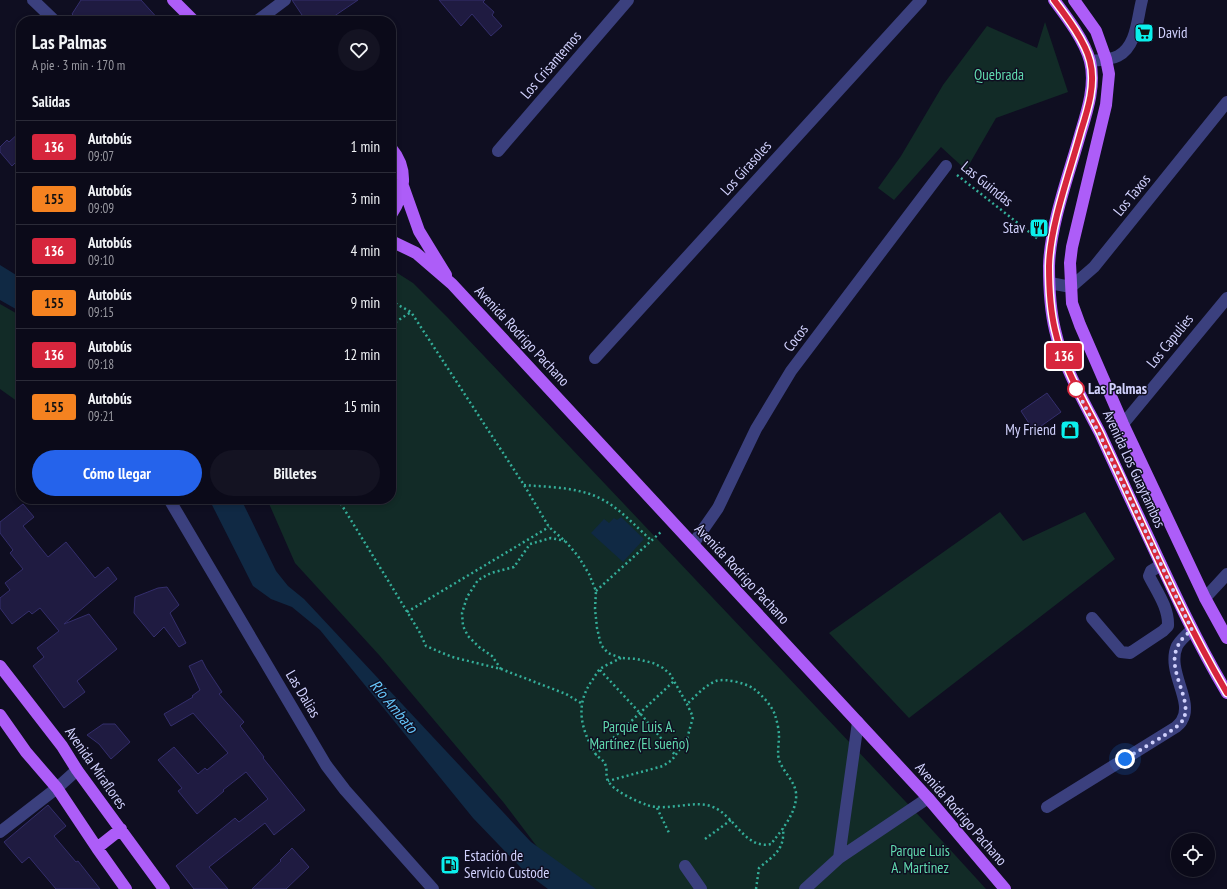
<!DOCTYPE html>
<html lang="es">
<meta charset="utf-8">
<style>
:root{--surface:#0b0a19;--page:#141322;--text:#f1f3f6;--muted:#9a9aa2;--line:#2b2b38;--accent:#2563eb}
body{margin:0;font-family:"PT Sans Narrow",sans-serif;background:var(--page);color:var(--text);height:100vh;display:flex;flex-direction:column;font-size:15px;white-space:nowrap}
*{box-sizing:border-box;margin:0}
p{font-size:13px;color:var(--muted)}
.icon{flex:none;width:22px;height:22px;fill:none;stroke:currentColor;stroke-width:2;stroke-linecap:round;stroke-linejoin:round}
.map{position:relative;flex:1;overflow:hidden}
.sheet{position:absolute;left:16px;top:16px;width:380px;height:488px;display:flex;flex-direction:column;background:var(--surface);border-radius:16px;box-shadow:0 2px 6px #0003,0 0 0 1px var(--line)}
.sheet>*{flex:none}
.badge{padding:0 8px;border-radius:3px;font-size:14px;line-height:26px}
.buttons{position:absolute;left:1171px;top:833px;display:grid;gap:8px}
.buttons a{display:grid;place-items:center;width:44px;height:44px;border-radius:50%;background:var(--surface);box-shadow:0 2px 6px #0003,0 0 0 1px var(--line);font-size:20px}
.you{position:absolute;width:20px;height:20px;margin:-10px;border:3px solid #fff;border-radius:50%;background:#1a73e8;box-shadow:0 0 0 6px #1a73e833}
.map>.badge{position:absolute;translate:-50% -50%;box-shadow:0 0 0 2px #fff}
h2{padding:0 16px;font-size:15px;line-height:36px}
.round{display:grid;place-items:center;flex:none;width:42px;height:42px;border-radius:21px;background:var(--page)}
.headline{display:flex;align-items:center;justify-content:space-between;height:68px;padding:0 16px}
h1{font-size:19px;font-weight:800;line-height:30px}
.button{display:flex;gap:8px;margin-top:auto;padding:8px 16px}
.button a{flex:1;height:46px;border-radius:24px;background:var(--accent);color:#fff;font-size:16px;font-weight:800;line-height:46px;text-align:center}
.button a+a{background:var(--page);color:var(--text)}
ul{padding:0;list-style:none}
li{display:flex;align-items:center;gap:12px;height:52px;padding:0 16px;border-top:1px solid var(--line)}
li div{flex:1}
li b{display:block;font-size:15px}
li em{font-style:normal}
li .badge{min-width:44px;font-weight:700;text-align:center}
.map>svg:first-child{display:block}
.green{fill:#122b27}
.water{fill:#102944}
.building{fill:#1f1b41;stroke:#342e6c}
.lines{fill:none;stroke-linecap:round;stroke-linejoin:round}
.path{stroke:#34ae99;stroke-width:2.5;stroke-dasharray:2 3;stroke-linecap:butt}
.minor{stroke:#3b407e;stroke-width:12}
.major{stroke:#ad5df8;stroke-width:12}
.line-casing{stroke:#fff;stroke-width:9}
.line{stroke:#d7263d;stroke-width:6}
.walk{stroke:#d1d1fd;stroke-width:4;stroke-dasharray:0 7.2}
.stop-dot{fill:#fff;stroke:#d7263d;stroke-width:2}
.labels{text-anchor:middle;stroke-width:3;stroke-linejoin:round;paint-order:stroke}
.poi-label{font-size:15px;fill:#d1d1fd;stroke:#0f0e21;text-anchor:start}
.street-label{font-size:15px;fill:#d1d1fd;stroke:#0f0e21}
.park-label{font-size:15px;fill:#60d9ae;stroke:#0f0e21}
.stop-label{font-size:15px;font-weight:bold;fill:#d1d1fd;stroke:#0f0e21;text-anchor:start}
.water-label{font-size:16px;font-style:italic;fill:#64c4f8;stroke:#0f0e21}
</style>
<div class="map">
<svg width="1227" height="889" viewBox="0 0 1227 889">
<rect width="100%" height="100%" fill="#0f0e21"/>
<path class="green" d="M1045,22L1068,92L996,118L966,170L941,147L894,200L878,188L901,156L943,85L987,26L1037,48Z
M391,269L413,283L448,318L923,820L986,889H569L504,803L380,656L295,563L267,499H391Z
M0,304L21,316V404L0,389Z
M1000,512L1023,541L1085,512L1115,559L909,718L829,633Z"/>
<path class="water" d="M0,265L21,278V312L0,300Z
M209,499H241L276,571L288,586L304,599L531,842L596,889H548L525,872L473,818L320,630L292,607L271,599L253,586Z
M621,517L644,539L623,562L591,533L604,519L609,523L614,518L617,520Z"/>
<path class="building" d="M81,0H141L160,21H79L72,14Z
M292,0H358L327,21H306Z
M439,0H485L483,2L494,12L492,15L502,26L491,36L472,14L461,26Z
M21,131V157L12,166L0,152V147L7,140L9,142Z
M1047,393L1061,412L1034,431L1021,411Z
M23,504L34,517L23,526L48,557L66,542L95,578L108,567L117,579L64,624L89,614L117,649L77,681L85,692L64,708L33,666L44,657L37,648L59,631L40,608L32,614L29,611L12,624L0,608V598L10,590L5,583L23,569L10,553L13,550L0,533V522Z
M167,587L179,605L170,613L186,643L179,647L164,627L154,637L134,613L135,597L158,588Z
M202,660L206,668L222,692L219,694L244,722L240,726L264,757L263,758L305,810L274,835L265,823L209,867L228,889H194L176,866L235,818L239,822L268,799L246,772L223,790L224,791L197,814L178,791L182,788L158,760L174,747L198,774L205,768L207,770L228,753L193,713L171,726L164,714L193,697L192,696L200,690L189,666Z
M103,724H115L130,742L111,759L99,744L87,735Z
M48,805L66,826L54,836L76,862L78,861L100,889H56L29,857L22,863L4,842Z
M292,848L309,867L286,889H252L281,861L280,860Z"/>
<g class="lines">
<path class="path" d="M957,175L1038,239
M391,301L411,312L524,485L549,527L566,542L578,556L589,574L596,591L595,609L597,628L601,645L608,653L621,658L637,659L653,663L663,668L670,674L687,704L693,717L687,739L672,760L663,766L608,781
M391,325L411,312
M524,485C547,487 573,487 595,496C617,505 634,525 651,540
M338,499L419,631L426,646L452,657L501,669L566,694L581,703
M596,591L662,531
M407,612L549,527
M621,658C615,661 606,665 600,669C597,672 594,678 591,682C575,706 581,729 595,753C597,757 603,759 605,764C608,769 605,776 608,781C615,792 636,801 647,805C668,812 694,799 713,807C734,815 745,850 771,844C781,831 794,816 796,799C798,783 784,774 779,760C777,752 779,744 779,736C779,730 777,721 775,715C772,706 762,695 754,689C746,683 725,678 716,681C704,686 696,696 687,704
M501,669L492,656L479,647L468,636L463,626L462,613L467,597L478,580L491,573L514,567L530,544L551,538L565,541
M600,670L639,712L676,756
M595,755L674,681
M657,808L670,835
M705,839L731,820
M756,889L759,868C774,855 785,850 783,828"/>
<path class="minor" d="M33,0L55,21
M257,21L285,0
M1090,61C1099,60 1110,60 1118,56C1137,46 1137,19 1142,0
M498,151L628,0
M1050,283L1071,287L1094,267L1227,102
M595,358L921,0
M1123,424L1227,298
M169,499L326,765L345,790L433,889
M693,544L718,508L756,429L791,371L946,166
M1205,598L1227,574
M1092,618L1121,652L1130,653L1163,631L1168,626C1169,608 1157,592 1149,576L1151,571L1161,565
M1047,807L1176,727C1178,725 1181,723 1182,720C1194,701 1166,671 1177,646C1180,640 1187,635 1192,629
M0,832L57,788L77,770
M839,858L858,722
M685,866L701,889
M805,889L839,858L928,798"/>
<path class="major" d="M173,0L194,21
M1054,0C1066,16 1085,41 1090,61C1096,85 1087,112 1080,135C1069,174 1050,226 1049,266C1049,287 1050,309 1055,330C1063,366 1083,400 1100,433C1109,453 1119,474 1128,494C1160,561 1189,629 1227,693
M1074,0L1096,31L1106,59L1109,74L1106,105L1072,247L1070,263L1072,303L1080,325L1123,424L1205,598L1227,638
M391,148C409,169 405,194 391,215
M403,186L419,231L446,275
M391,241L416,253L452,284L928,798L1005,889
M0,666L62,746L77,770L164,889
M0,715L26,752L57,788L97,848L126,889
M97,848L121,829"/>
</g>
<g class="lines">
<defs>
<path id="line" d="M1054,0C1066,16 1085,41 1090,61C1096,84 1088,109 1081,131C1070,172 1050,225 1049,266C1049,287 1050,309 1055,330C1063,366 1083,400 1100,433C1108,451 1117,469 1125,487C1157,557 1188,627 1227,693"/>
</defs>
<use href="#line" class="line-casing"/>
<use href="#line" class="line"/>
<path class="walk" d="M1076,389L1099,433L1192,630C1187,634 1180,640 1178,646C1165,670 1194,700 1183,720C1176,731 1137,751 1125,759"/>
</g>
<defs>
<symbol id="supermarket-square" viewBox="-11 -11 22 22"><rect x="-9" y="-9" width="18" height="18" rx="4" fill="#0befec" stroke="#0f0e21"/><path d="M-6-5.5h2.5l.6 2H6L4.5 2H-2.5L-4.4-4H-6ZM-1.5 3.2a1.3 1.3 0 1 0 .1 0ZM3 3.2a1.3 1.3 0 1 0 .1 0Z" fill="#111"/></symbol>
<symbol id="restaurant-square" viewBox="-11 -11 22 22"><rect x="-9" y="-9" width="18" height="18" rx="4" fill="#0befec" stroke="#0f0e21"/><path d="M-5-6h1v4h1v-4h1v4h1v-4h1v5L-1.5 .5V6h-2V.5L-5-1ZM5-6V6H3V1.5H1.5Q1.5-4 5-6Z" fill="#111"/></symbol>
<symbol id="shop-square" viewBox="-11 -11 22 22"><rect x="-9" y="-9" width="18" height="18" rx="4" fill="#0befec" stroke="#0f0e21"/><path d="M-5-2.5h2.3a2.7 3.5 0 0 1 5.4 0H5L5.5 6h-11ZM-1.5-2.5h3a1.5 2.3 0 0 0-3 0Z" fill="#111"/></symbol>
<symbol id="fuel-square" viewBox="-11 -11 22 22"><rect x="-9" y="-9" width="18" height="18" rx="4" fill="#0befec" stroke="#0f0e21"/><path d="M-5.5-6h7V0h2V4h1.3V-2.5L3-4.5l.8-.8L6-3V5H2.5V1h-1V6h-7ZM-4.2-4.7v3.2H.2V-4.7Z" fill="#111"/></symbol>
</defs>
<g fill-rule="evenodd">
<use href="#supermarket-square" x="1133" y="22" width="22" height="22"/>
<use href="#restaurant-square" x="1028" y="217" width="22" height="22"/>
<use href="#shop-square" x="1059" y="419" width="22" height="22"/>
<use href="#fuel-square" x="439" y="854" width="22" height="22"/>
</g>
<circle class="stop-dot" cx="1076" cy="389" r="8"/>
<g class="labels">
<g class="poi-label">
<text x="1158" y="38">David</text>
<text x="1025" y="233" text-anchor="end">Stav</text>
<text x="1056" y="435" text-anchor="end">My Friend</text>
<text x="464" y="861">Estación de<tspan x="464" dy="17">Servicio Custode</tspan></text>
</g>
<g class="street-label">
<text transform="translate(551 65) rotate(-49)" y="5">Los Crisantemos</text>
<text transform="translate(746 168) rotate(-48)" y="5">Los Girasoles</text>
<text transform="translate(987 184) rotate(39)" y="5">Las Guindas</text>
<text transform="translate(1132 195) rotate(-51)" y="5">Los Taxos</text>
<text transform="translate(522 336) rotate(47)" y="5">Avenida Rodrigo Pachano</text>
<text transform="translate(796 338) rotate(-53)" y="5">Cocos</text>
<text transform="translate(1170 341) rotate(-51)" y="5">Los Capulies</text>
<text transform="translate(1134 469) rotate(65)" y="5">Avenida Los Guaytambos</text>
<text transform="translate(742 574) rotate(47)" y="5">Avenida Rodrigo Pachano</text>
<text transform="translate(303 694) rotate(59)" y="5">Las Dalias</text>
<text transform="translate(96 768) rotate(55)" y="5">Avenida Miraflores</text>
<text transform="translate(961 814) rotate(49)" y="5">Avenida Rodrigo Pachano</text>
</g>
<g class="park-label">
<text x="999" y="80">Quebrada</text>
<text x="639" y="732">Parque Luis A.<tspan x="639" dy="17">Martínez (El sueño)</tspan></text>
<text x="920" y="856">Parque Luis<tspan x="920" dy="17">A. Martinez</tspan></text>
</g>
<g class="stop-label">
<text x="1088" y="394">Las Palmas</text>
</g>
<g class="water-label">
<text transform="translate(394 706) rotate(50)" y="6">Río Ambato</text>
</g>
</g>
</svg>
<div class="buttons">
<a><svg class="icon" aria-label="locate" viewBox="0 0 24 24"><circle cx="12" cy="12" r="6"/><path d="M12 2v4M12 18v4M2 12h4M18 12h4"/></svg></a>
</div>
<div class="you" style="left:1125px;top:759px"></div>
<b class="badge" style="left:1064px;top:356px;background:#d7263d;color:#fff">136</b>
<section class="sheet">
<div class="headline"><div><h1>Las Palmas</h1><p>A pie · 3 min · 170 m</p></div><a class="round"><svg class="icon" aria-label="heart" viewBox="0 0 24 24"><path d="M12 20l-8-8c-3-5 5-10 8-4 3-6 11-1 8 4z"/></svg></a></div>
<h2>Salidas</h2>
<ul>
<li><span class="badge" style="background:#d7263d;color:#fff">136</span><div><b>Autobús</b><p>09:07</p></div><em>1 min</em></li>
<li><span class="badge" style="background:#f58220;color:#111">155</span><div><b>Autobús</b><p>09:09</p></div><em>3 min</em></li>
<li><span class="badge" style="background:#d7263d;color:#fff">136</span><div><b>Autobús</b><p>09:10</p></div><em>4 min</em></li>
<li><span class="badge" style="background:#f58220;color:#111">155</span><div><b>Autobús</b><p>09:15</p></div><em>9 min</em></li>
<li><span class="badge" style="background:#d7263d;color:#fff">136</span><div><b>Autobús</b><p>09:18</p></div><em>12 min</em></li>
<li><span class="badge" style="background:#f58220;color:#111">155</span><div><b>Autobús</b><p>09:21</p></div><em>15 min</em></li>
</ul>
<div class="button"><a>Cómo llegar</a><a>Billetes</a></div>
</section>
</div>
